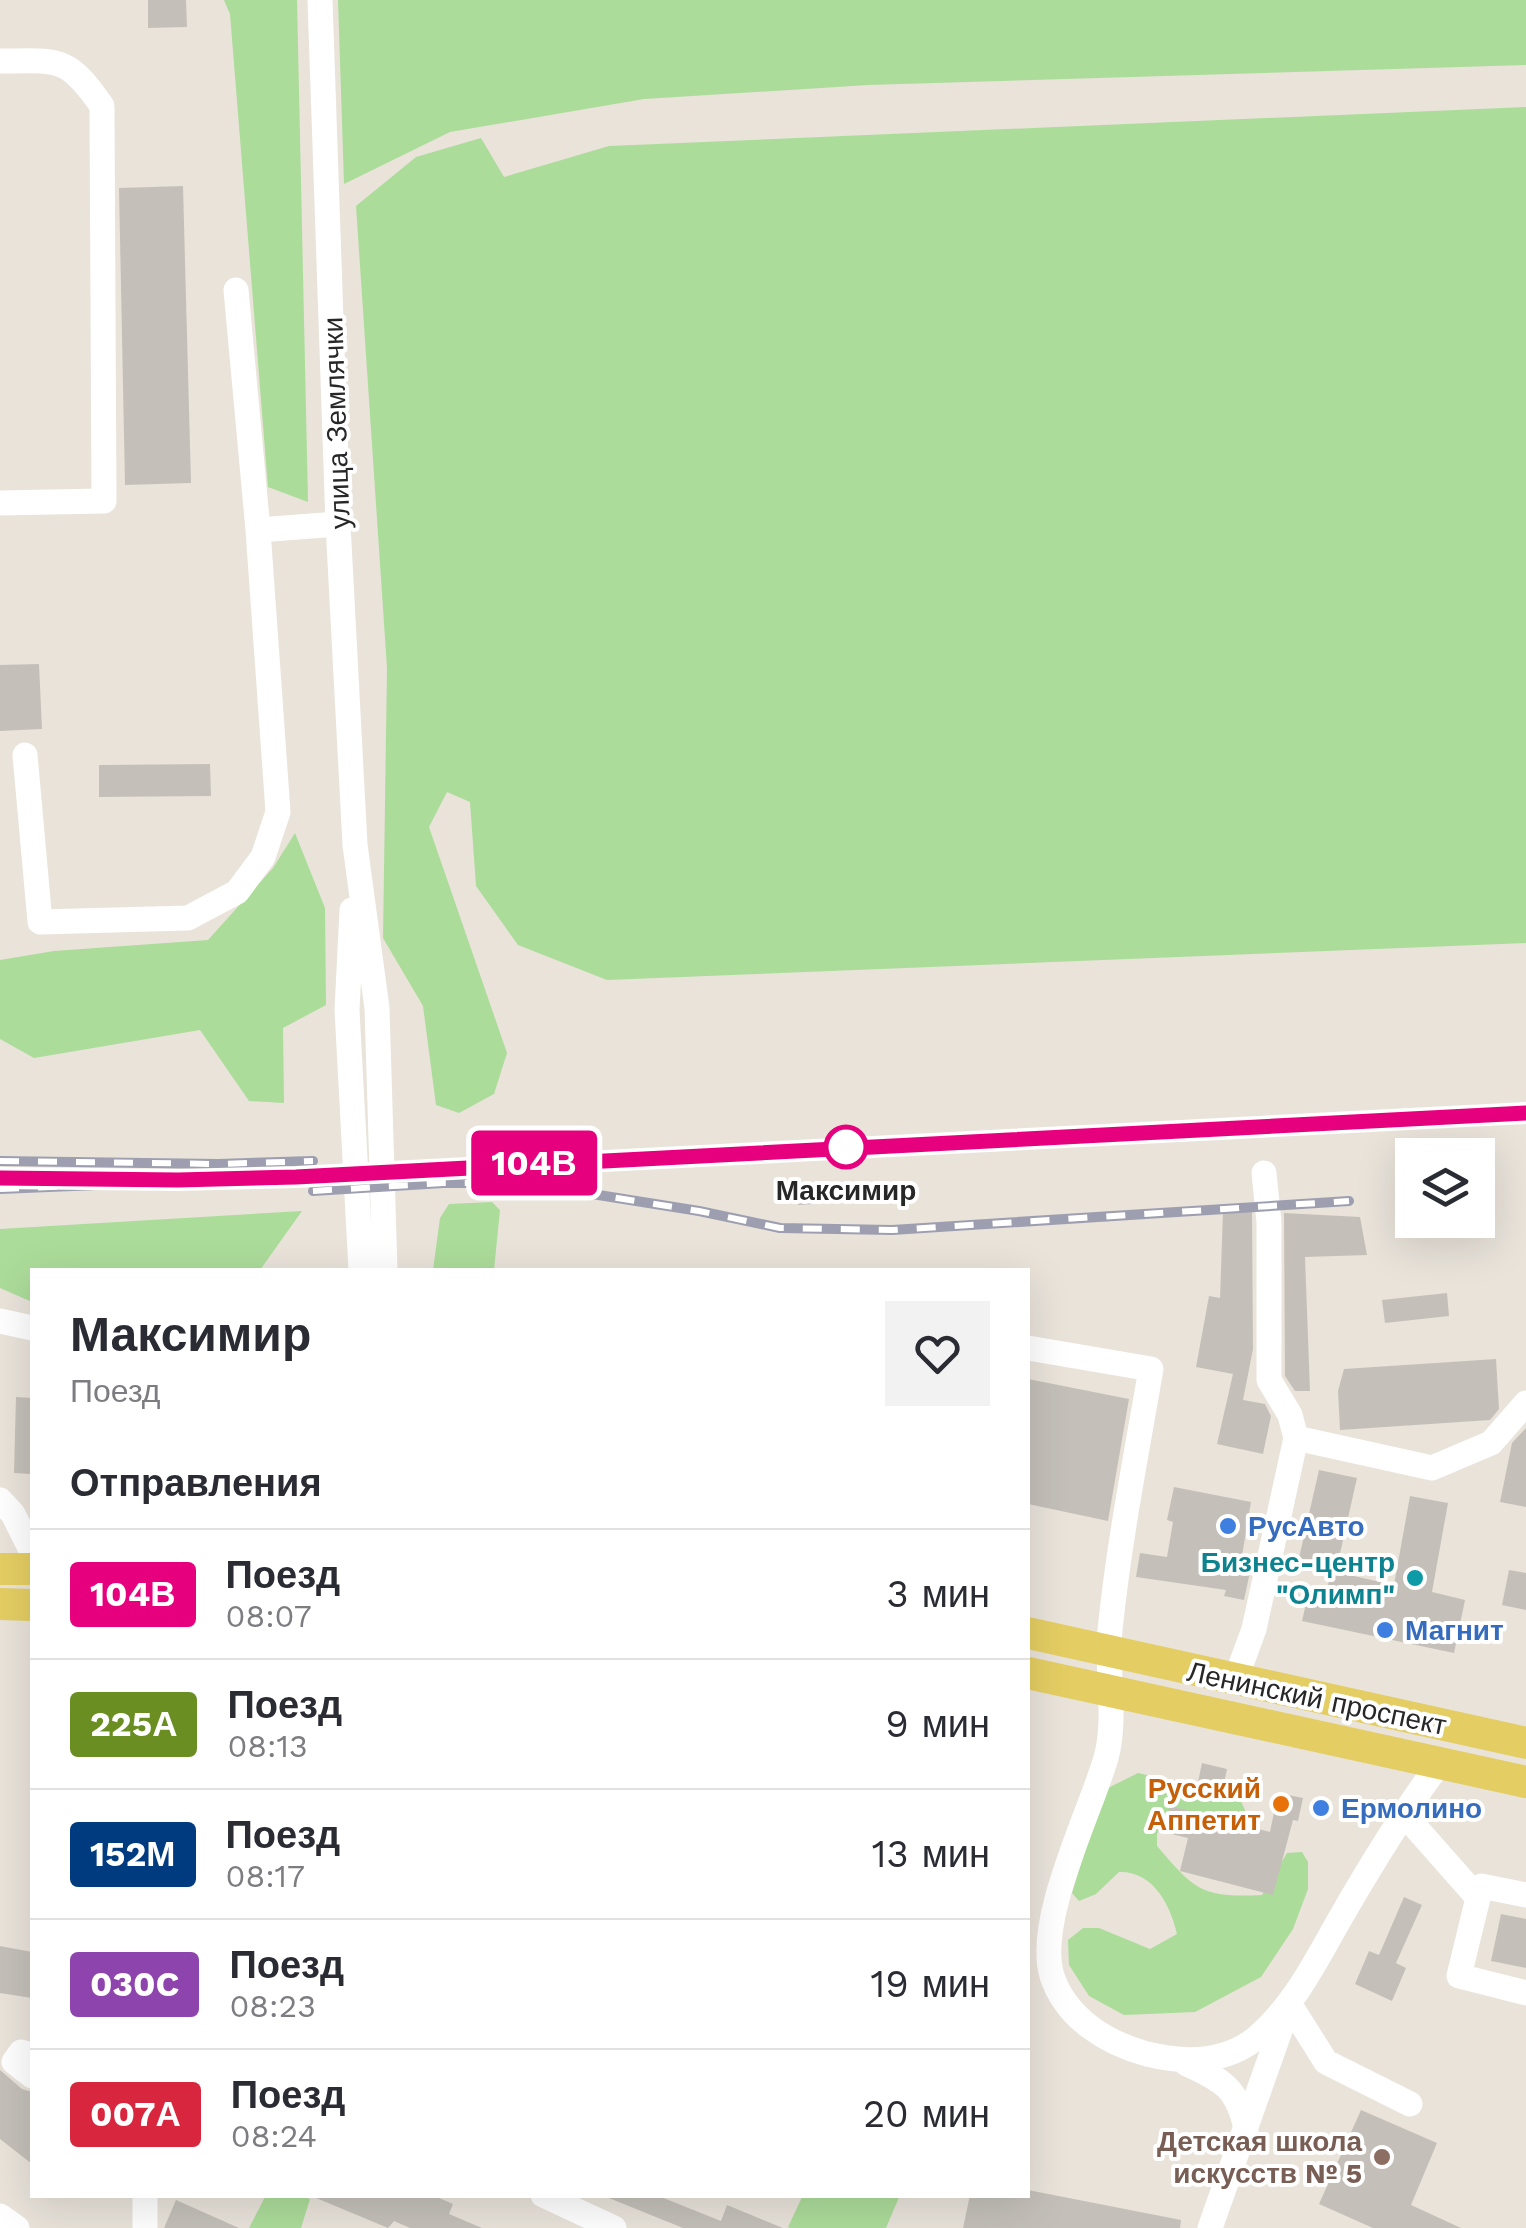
<!DOCTYPE html>
<html lang="ru">
<meta charset="utf-8">
<style>
:root{--surface:#fff;--page:#f2f2f3;--text:#2b2b33;--muted:#7c7c81;--line:#e1e1e2}
body{margin:0;font-family:"Work Sans",sans-serif;background:var(--page);color:var(--text);height:100vh;display:flex;flex-direction:column;font-size:38px;white-space:nowrap}
*{box-sizing:border-box;margin:0}
p{font-size:32px;color:var(--muted)}
.icon{flex:none;width:55px;height:55px;fill:none;stroke:currentColor;stroke-width:2;stroke-linecap:round;stroke-linejoin:round}
.map{position:relative;flex:1;overflow:hidden}
.side{position:absolute;left:30px;top:1268px;width:1000px;height:930px;display:flex;flex-direction:column;background:var(--surface);border-radius:0px;box-shadow:0 10px 40px #0002}
.side>*{flex:none}
.badge{padding:0 20px;border-radius:8px;font-size:35px;line-height:65px}
.buttons{position:absolute;left:1395px;top:1138px;display:grid;gap:20px}
.buttons a{display:grid;place-items:center;width:100px;height:100px;border-radius:0px;background:var(--surface);box-shadow:0 10px 40px #0002;font-size:50px}
.map>.badge{position:absolute;translate:-50% -50%;box-shadow:0 0 0 5px #fff}
h2{padding:0 40px;font-size:38px;line-height:90px}
.round{display:grid;place-items:center;flex:none;width:105px;height:105px;border-radius:0px;background:var(--page)}
.head{display:flex;align-items:center;justify-content:space-between;height:170px;padding:0 40px}
h1{font-size:48px;font-weight:800;line-height:75px}
ul{padding:0;list-style:none}
li{display:flex;align-items:center;gap:30px;height:130px;padding:0 40px;border-top:2px solid var(--line)}
li div{flex:1}
li b{display:block;font-size:38px}
li em{font-style:normal}
li .badge{min-width:110px;font-weight:700;text-align:center}
.map>svg:first-child{display:block}
.green{fill:#acdc9a}
.building{fill:#c4c0b9}
.lines{fill:none;stroke-linecap:round;stroke-linejoin:round}
.minor{stroke:#fff;stroke-width:25}
.major{stroke:#e4ce63;stroke-width:32}
.rail-casing{stroke:#9d9fb0;stroke-width:10}
.rail{stroke:#fff;stroke-width:6;stroke-dasharray:19;stroke-linecap:butt}
.line-casing{stroke:#fff;stroke-width:22}
.line{stroke:#e6007e;stroke-width:15}
.stop-dot{fill:#fff;stroke:#e6007e;stroke-width:5}
.shop-dot{fill:#3f7fe0;stroke:#fff;stroke-width:4}
.culture-dot{fill:#0f9aa8;stroke:#fff;stroke-width:4}
.food-dot{fill:#e8710a;stroke:#fff;stroke-width:4}
.education-dot{fill:#8d6e63;stroke:#fff;stroke-width:4}
.labels{text-anchor:middle;stroke-width:8;stroke-linejoin:round;paint-order:stroke}
.street-label{font-size:28px;fill:#272727;stroke:#fff}
.stop-label{font-size:28px;font-weight:bold;fill:#272727;stroke:#fff}
.shop-label{font-size:28px;font-weight:bold;fill:#366cbe;stroke:#fff;text-anchor:start}
.culture-label{font-size:28px;font-weight:bold;fill:#0d838f;stroke:#fff;text-anchor:end}
.food-label{font-size:28px;font-weight:bold;fill:#c56008;stroke:#fff;text-anchor:end}
.education-label{font-size:28px;font-weight:bold;fill:#785e54;stroke:#fff;text-anchor:end}
</style>
<div class="map">
<svg width="1526" height="2228" viewBox="0 0 1526 2228">
<rect width="100%" height="100%" fill="#e9e3da"/>
<path class="green" d="M224,0H297L308,502L268,487L230,14Z
M338,0H1526V65L868,85L644,99L450,132L344,184Z
M1526,107V943L607,980L518,945L476,886L470,802L447,792L429,827L507,1053L494,1094L459,1113L436,1105L423,1006L383,938L387,668L356,206L416,157L481,138L504,177L609,146Z
M295,833L325,908L326,1005L283,1028L284,1103L249,1101L200,1030L34,1058L0,1039V960L54,951L208,940L273,868Z
M492,1202L500,1210L494,1270H433L440,1218L449,1204Z
M302,1211L260,1270H32V1302L0,1288V1229Z
M1138,1773L1238,1795L1245,1810L1241,1826L1166,1820L1157,1834V1846C1195,1890 1201,1898 1262,1895L1287,1853L1302,1852L1308,1862V1889L1293,1929L1261,1977L1195,2012L1124,2015L1089,1996L1069,1965L1068,1940L1083,1928H1099L1150,1949L1177,1934C1170,1904 1153,1871 1119,1872L1096,1894L1079,1901L1072,1893L1104,1790Z
M266,2195H299L310,2199L301,2228H249Z
M803,2195H900L886,2228H790L788,2227Z"/>
<path class="building" d="M148,0H186L187,27L148,28Z
M183,186L191,483L125,485L119,188Z
M39,664L42,729L0,731V665Z
M210,764L211,796L99,797V765Z
M876,1185L877,1200L798,1205L797,1189Z
M1223,1211L1252,1212L1253,1349L1243,1400L1265,1404L1271,1416L1263,1454L1217,1444L1233,1374L1196,1367L1209,1296L1220,1298Z
M1284,1213L1360,1217L1367,1255L1305,1257L1310,1391H1295L1285,1376Z
M1447,1293L1449,1316L1385,1323L1382,1300Z
M1496,1359L1499,1409L1490,1420L1340,1430L1338,1391L1344,1369Z
M1028,1379L1129,1399L1108,1521L1028,1504Z
M16,1397L32,1398V1474L14,1473Z
M1526,1428V1507L1500,1502L1512,1443Z
M1319,1470L1357,1478L1337,1567L1299,1558Z
M1174,1487L1251,1502L1242,1556L1253,1558L1244,1600L1224,1596L1226,1590L1136,1577L1140,1553L1167,1557L1173,1522L1167,1520Z
M1410,1496L1448,1503L1432,1592L1465,1600L1454,1653L1302,1621L1308,1595L1325,1599L1331,1571L1394,1585Z
M1509,1570L1526,1573V1610L1502,1605Z
M1202,1763L1227,1769L1223,1788L1198,1782Z
M1278,1793L1303,1798L1298,1821L1293,1820L1273,1895L1180,1871L1188,1838L1163,1832L1170,1806L1270,1832Z
M1404,1897L1422,1905L1396,1963L1406,1968L1392,2001L1355,1984L1369,1951L1379,1955Z
M1501,1914L1526,1919V1968L1491,1961Z
M0,1946L32,1952V1998L0,1993Z
M0,2070L22,2089L32,2092V2164L0,2139Z
M1361,2110L1437,2143L1411,2205L1461,2228H1373L1319,2204Z
M1028,2190L1181,2220L1180,2228H963L970,2195H1028Z
M309,2195H432L453,2204L449,2214L482,2228H410L394,2221L388,2228Z
M656,2195L721,2221L727,2205L783,2228H683L604,2196Z
M176,2200L239,2228H164Z"/>
<g class="lines">
<path class="minor" d="M320,0L338,524L355,845L377,1008L385,1270
M0,61C58,61 67,55 102,106L104,501L0,503
M258,530L338,524
M25,755L40,922L188,918L237,892L263,857L278,812L258,530L236,290
M352,910L347,1010L361,1270
M0,1321L32,1328
M1028,1348L1151,1369C1136,1456 1119,1542 1110,1630C1106,1671 1117,1718 1106,1758C1090,1813 1035,1921 1052,1976C1066,2018 1106,2043 1147,2054C1184,2063 1223,2064 1255,2039C1296,2005 1318,1956 1345,1910C1374,1860 1404,1811 1439,1764
M1296,1438L1432,1468L1491,1443L1526,1403
M0,1500L13,1514L32,1552
M1235,1681L1254,1629L1296,1438L1290,1415L1269,1380V1222L1264,1173
M1403,1813L1478,1898L1459,1976L1526,1993
M1478,1898L1481,1886L1526,1895
M1290,2005L1326,2062L1410,2104
M32,2055L21,2052L14,2062L32,2076
M1187,2064C1223,2080 1238,2089 1246,2129
M543,2195L614,2228
M0,2216L17,2228
M145,2228V2195
M1210,2228L1287,2011"/>
<path class="major" d="M0,1569H32
M0,1604L32,1605
M1028,1633L1526,1743
M1028,1673L1526,1782"/>
<defs>
<path id="rail" d="M0,1161L218,1164L313,1161
M0,1189L295,1177L1526,1113
M313,1191L443,1183H523L699,1211L780,1228L892,1230L1349,1201"/>
</defs>
<use href="#rail" class="rail-casing"/>
<use href="#rail" class="rail"/>
</g>
<g class="lines">
<defs>
<path id="line" d="M0,1178L178,1180L296,1177L1526,1113"/>
</defs>
<use href="#line" class="line-casing"/>
<use href="#line" class="line"/>
</g>
<circle class="stop-dot" cx="846" cy="1147" r="20"/>
<g class="shop-dot">
<circle cx="1228" cy="1526" r="10"/>
<circle cx="1385" cy="1630" r="10"/>
<circle cx="1321" cy="1808" r="10"/>
</g>
<circle class="culture-dot" cx="1415" cy="1578" r="10"/>
<circle class="food-dot" cx="1281" cy="1804" r="10"/>
<circle class="education-dot" cx="1382" cy="2157" r="10"/>
<g class="labels">
<g class="street-label">
<text transform="translate(336 423) rotate(-92)" y="10">улица Землячки</text>
<text transform="translate(1317 1698) rotate(12)" y="10">Ленинский проспект</text>
</g>
<g class="stop-label">
<text x="846" y="1200">Максимир</text>
</g>
<g class="shop-label">
<text x="1248" y="1536">РусАвто</text>
<text x="1405" y="1640">Магнит</text>
<text x="1341" y="1818">Ермолино</text>
</g>
<g class="culture-label">
<text x="1395" y="1572">Бизнес-центр<tspan x="1395" dy="32">"Олимп"</tspan></text>
</g>
<g class="food-label">
<text x="1261" y="1798">Русский<tspan x="1261" dy="32">Аппетит</tspan></text>
</g>
<g class="education-label">
<text x="1362" y="2151">Детская школа<tspan x="1362" dy="32">искусств № 5</tspan></text>
</g>
</g>
</svg>
<div class="buttons">
<a><svg class="icon" aria-label="layers" viewBox="0 0 24 24"><path d="M12 4l9 5-9 5-9-5zM3 14l9 5 9-5"/></svg></a>
</div>
<b class="badge" style="left:534px;top:1163px;background:#e6007e;color:#fff">104В</b>
<section class="side">
<div class="head"><div><h1>Максимир</h1><p>Поезд</p></div><a class="round"><svg class="icon" aria-label="heart" viewBox="0 0 24 24"><path d="M12 20l-8-8c-3-5 5-10 8-4 3-6 11-1 8 4z"/></svg></a></div>
<h2>Отправления</h2>
<ul>
<li><span class="badge" style="background:#e6007e;color:#fff">104В</span><div><b>Поезд</b><p>08:07</p></div><em>3 мин</em></li>
<li><span class="badge" style="background:#6b8e23;color:#fff">225А</span><div><b>Поезд</b><p>08:13</p></div><em>9 мин</em></li>
<li><span class="badge" style="background:#003b80;color:#fff">152М</span><div><b>Поезд</b><p>08:17</p></div><em>13 мин</em></li>
<li><span class="badge" style="background:#8e44ad;color:#fff">030C</span><div><b>Поезд</b><p>08:23</p></div><em>19 мин</em></li>
<li><span class="badge" style="background:#d7263d;color:#fff">007А</span><div><b>Поезд</b><p>08:24</p></div><em>20 мин</em></li>
</ul>
</section>
</div>
